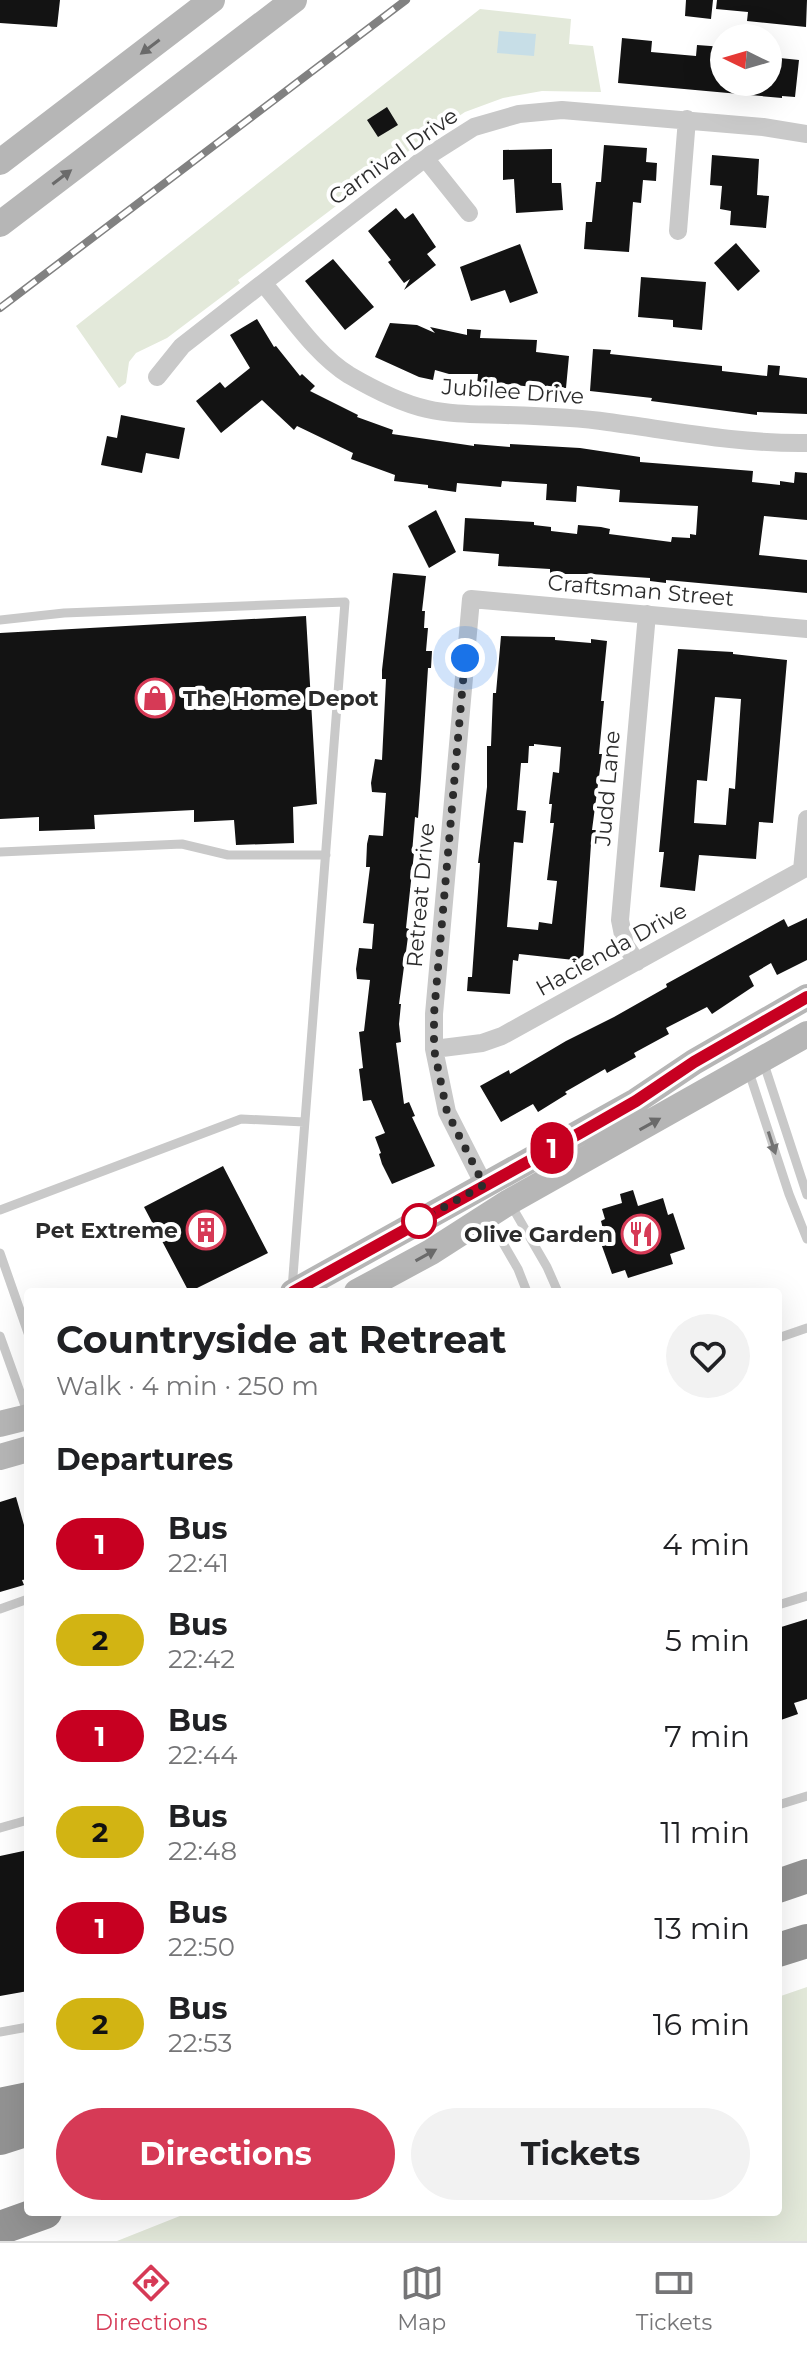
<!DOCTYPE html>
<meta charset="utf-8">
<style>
:root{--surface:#fff;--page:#f2f2f2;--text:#202124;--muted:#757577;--line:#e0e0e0;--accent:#d63a56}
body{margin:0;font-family:Montserrat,sans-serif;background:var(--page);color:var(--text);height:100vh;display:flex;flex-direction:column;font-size:30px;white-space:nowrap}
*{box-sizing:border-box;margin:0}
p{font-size:26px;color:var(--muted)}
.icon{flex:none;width:44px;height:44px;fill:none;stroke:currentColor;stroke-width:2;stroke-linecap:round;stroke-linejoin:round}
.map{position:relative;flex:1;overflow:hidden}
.side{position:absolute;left:24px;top:1288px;width:758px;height:928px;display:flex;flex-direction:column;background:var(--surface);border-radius:8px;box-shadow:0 8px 32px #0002}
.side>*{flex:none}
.badge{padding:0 16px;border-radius:26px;font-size:28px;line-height:52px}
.needle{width:52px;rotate:275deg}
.controls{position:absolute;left:710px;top:24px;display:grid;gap:16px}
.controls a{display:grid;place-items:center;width:72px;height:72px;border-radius:50%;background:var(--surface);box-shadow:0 8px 32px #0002;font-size:40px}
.you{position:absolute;width:40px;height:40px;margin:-20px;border:6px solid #fff;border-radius:50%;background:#1a73e8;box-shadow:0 0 0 12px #1a73e833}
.map>.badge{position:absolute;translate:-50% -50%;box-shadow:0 0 0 4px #fff}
h2{padding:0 32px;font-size:30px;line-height:72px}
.round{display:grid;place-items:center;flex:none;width:84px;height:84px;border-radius:42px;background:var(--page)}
.headline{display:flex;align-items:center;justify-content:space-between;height:136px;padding:0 32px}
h1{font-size:38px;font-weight:700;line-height:60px}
.primary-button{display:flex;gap:16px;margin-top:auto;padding:16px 32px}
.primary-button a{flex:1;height:92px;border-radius:48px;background:var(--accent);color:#fff;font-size:32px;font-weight:700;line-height:92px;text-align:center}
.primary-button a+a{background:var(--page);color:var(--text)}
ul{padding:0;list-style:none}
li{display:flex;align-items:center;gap:24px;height:96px;padding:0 32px}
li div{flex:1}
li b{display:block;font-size:30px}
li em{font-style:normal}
li .badge{min-width:88px;font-weight:700;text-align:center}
.tab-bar{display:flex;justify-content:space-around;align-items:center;height:112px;border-top:2px solid var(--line);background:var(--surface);font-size:22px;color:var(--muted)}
.tab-bar a{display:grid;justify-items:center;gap:4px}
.tab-bar .active{color:var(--accent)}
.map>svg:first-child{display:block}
.green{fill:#e3e9da}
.water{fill:#c7dee7}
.building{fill:#131313;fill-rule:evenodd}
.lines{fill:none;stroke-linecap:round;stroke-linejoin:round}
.lane{stroke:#c9c9c9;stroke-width:9}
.street{stroke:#c9c9c9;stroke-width:18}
.secondary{stroke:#b6b6b6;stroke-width:26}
.highway{stroke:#939393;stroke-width:34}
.rail-casing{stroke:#818181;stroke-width:8}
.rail{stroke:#fff;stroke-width:5;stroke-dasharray:15;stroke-linecap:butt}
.oneway{fill:#6a6a6a}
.oneway2{fill:#737373}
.line-casing{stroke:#fff;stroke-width:18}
.line{stroke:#c70021;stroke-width:12}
.walk{stroke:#2c2c2c;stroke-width:8;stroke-dasharray:0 14.4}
.stop-dot{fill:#fff;stroke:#c70021;stroke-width:4}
.labels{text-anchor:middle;stroke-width:8;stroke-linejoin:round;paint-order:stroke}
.street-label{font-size:22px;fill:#2c2c2c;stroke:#fff}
.poi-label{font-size:22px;font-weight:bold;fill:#2c2c2c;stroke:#fff;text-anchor:end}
</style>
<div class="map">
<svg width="807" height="2241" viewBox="0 0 807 2241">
<rect width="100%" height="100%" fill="#fff"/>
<path class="green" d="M480,9L571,19L569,44L593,46L601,92L542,91L503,98L465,112L426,138L238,280L240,283L167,338L136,353L129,362L126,383L119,388L76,326Z
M807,1987V2241H117L190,2212H778V1997Z"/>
<path class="water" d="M499,31L536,34L534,56L497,53Z"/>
<path class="building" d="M0,0H60L57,27L0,23Z
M686,0H713L711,19L685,16Z
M717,0H807L806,27L747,21L748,12L716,9Z
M622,38L652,41L651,52L696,56L697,45L724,47V82H768L770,57L799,60L795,97L782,96V98L618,83Z
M387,107L398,125L378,137L367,120Z
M604,145L647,148L646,162L657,163L656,181L643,180L641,203L633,202L629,252L584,249L586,222H592L596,182H601Z
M552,149V183H561L563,210L516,213L514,179L503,180V150Z
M712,155L759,159L757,195L769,196L766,228L730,225L731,211L720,209L722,186L710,185Z
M396,208L405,219L413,213L436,247L427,254L436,265L404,290L410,279L404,283L388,262L391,260L368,231Z
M736,243L760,271L738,291L714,263Z
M520,244L538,293L510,303L505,290L471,301L460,267Z
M333,259L374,307L345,330L305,281Z
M641,277L706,282L702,330L673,327V320L638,317Z
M257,319L274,347L276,346L300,376L302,374L315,386L310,391L358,415L357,417L393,430L392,434L474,446V444L510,447V444L580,448L640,457V462L753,471L752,482L780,485V481L794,483L795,472L807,473V520L764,516L759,555L807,560V593L666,580V583L650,581V578L591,574H566L550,573V569L498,566L499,554L463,551L465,518L534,522V525L551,527V531L577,534L578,525L601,527L610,529L609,534L671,542L672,537L690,538V534L696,535L698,506L619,502L620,490L577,486L576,502L546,500L547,484L502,481L501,487L457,483L456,492L428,488V485L394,481L395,475L351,459L353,453L297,426L294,430L262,400L221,433L196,401L220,382L225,388L250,368L230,335Z
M390,323L417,325L435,333L430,327L467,335V329L481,330L480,338L537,340L536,352L569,356L566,388L533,385V387L495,383V386L477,385L478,374H449L435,370L433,380L419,377L375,357Z
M593,349L611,350L610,354L722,366V371L767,376L768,365L780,366L779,375L807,378V414L757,412V415L651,401L652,398L590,391Z
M121,415L185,428L179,459L146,453L142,473L101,465L107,436L117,438Z
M436,510L456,552L429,568L408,526Z
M393,573L426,576L422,611H425L424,628H428L426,651H432L431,668H428L421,778L418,818L415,817L412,853H414L406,928L409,929L399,1004H401L399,1024L401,1042L396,1043L404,1104L409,1102L415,1116L412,1117L435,1166L392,1184L382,1164L379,1154L381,1153L375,1137L385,1133L371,1100L363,1101L359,1069L363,1068L359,1032L364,1031L370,980L357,979L356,969L359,948L372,949L374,924L363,923L370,867H366L367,844L369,835L383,836L386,793L372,792L371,783L375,759L382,760L386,679H382V670Z
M306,616L317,804L293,807L294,843L236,845L234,820L194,822V810L94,815L95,829L39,831V817L0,819V633Z
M501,636L555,637V640L591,643V639L607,641L601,701H604L599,754H602L592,830H596L595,844H591L583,961L519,954L518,961L513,960L510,994L467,991L468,977H472L480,863H478L487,787V746H491L493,693H496ZM534,744L561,747L559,773L553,772L549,804H552L550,823H554L547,880L557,881L552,924L539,922L538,930L507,927L514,842L523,843L526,811L517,810L521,763H528L529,746H534Z
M678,649L733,652V654L787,660L773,823L759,822L756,859L699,855L695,891L660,887L664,852H659ZM715,697L741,699L735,789L729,788L726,825L694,823L697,780L707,781Z
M807,918V960L777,975L771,963L749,976L754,986L712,1014L707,1007L666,1028L669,1034L634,1053L636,1057L607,1073L605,1069L565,1092L567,1094L538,1112L533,1104L501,1122L480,1086L509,1070L510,1074L566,1041L614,1017L667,987L666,984L784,919L788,927Z
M223,1166L268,1253L189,1292L144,1207Z
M633,1190L638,1206L663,1198L668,1215L673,1213L685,1249L670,1254L673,1264L628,1278L625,1270L612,1274L598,1235L604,1233L601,1221L605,1219L602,1209L622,1203L620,1194Z
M16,1497L28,1539V1579L22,1580L24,1585L0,1592V1502Z
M807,1619V1699L794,1703L798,1714L778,1721V1628Z
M28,1850V1991L0,1996V1856Z"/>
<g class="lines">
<path class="lane" d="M0,620L64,613L345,602L292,1289
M0,852L182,844L228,855H326
M763,1061L807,1195
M749,1072L789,1194L807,1239
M511,1205L547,1267L558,1292
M0,1210L241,1119L304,1122
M488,1217L518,1269L527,1292
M0,1253L28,1333
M0,1336L28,1414
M778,1338L807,1328
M778,1605L807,1596
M0,1609L28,1599
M778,1805L807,1796
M0,1828L28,1820
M0,2032L28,2027"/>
<path class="street" d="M425,158L469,213
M678,231L687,119
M263,283C289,313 315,354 349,375C373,389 400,403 427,409C453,415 479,414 506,415C540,416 574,417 608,422C675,431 739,444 807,443
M157,377L182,346L263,283L425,158L474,127L519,114L562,110L763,127L807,134
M637,962L625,945L620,920L647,614
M434,1049L482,1043L502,1036L802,870L807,819
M484,1185L447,1112L434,1049V1014L471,599L807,629"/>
<path class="secondary" d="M0,162L212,0
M0,224L294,0
M293,1292L636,1101L694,1062L807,997
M357,1292L431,1252L509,1202L807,1034
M0,1424L28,1417
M0,1457L28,1449"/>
<path class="highway" d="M778,1886L807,1876
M778,1950L807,1941
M0,2105L28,2099
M0,2138L28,2129
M0,2228L45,2212"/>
<defs>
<path id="rail" d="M0,308L406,0"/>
</defs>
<use href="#rail" class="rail-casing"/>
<use href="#rail" class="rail"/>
</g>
<defs><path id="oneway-solid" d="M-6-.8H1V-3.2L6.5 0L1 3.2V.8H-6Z" transform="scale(2)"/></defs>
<g class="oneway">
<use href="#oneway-solid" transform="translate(150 47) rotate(143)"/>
<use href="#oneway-solid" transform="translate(62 177) rotate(-37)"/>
<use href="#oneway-solid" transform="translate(650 1124) rotate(-29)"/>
<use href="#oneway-solid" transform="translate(426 1255) rotate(-29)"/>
</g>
<use class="oneway2" href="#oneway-solid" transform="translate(772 1143) rotate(72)"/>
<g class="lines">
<defs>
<path id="line" d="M293,1292L580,1133L636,1101L694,1062L807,997"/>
</defs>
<use href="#line" class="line-casing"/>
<use href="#line" class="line"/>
<path class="walk" d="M419,1221L484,1185L447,1112L434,1049V1014L465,658"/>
</g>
<defs>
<symbol id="shop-ring" viewBox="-11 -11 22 22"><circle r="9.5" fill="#fff" stroke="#d63a56" stroke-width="1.5"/><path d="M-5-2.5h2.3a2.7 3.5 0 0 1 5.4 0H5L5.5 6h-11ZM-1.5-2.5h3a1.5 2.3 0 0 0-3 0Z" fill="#d63a56"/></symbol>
<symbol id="building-ring" viewBox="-11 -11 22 22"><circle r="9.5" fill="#fff" stroke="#d63a56" stroke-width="1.5"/><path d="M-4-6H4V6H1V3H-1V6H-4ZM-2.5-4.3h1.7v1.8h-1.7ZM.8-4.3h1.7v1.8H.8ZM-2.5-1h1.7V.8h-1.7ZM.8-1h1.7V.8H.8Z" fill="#d63a56"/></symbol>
<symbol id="restaurant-ring" viewBox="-11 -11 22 22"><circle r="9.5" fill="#fff" stroke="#d63a56" stroke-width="1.5"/><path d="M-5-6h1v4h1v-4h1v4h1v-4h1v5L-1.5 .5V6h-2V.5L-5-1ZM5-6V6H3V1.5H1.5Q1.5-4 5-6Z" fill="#d63a56"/></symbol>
</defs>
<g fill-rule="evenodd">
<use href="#shop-ring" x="133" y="676" width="44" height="44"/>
<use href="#building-ring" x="184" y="1208" width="44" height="44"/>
<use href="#restaurant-ring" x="619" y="1212" width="44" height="44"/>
</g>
<circle class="stop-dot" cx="419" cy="1221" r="16"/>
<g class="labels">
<g class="street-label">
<text transform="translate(393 156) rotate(-35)" y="8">Carnival Drive</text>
<text transform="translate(513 391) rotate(4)" y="8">Jubilee Drive</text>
<text transform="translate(641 590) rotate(5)" y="8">Craftsman Street</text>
<text transform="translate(607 788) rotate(-85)" y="8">Judd Lane</text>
<text transform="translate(420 895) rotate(-85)" y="8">Retreat Drive</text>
<text transform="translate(611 949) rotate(-29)" y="8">Hacienda Drive</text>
</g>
<g class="poi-label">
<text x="183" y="706" text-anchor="start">The Home Depot</text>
<text x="178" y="1238">Pet Extreme</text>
<text x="613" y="1242">Olive Garden</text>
</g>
</g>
</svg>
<div class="controls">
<a><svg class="needle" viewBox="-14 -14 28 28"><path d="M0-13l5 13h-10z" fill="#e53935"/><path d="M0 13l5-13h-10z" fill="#757577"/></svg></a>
</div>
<div class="you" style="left:465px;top:658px"></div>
<b class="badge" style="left:552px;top:1148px;background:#c70021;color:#fff">1</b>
<section class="side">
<div class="headline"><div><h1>Countryside at Retreat</h1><p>Walk · 4 min · 250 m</p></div><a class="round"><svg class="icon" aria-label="heart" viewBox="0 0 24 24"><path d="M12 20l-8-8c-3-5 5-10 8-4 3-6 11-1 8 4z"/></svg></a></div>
<h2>Departures</h2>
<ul>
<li><span class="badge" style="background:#c70021;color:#fff">1</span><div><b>Bus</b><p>22:41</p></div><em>4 min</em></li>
<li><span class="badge" style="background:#d2b413;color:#111">2</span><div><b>Bus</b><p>22:42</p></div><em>5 min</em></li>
<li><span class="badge" style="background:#c70021;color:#fff">1</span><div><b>Bus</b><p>22:44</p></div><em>7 min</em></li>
<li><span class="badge" style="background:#d2b413;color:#111">2</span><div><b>Bus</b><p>22:48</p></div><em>11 min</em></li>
<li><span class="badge" style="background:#c70021;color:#fff">1</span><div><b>Bus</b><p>22:50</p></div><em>13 min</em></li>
<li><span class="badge" style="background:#d2b413;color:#111">2</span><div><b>Bus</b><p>22:53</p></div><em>16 min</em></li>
</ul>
<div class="primary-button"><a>Directions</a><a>Tickets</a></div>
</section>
</div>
<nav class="tab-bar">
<a class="active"><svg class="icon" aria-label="directions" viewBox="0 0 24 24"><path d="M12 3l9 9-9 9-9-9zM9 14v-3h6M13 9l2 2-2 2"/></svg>Directions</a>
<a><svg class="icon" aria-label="map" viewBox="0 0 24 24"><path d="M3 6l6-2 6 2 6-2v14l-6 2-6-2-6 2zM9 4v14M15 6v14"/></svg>Map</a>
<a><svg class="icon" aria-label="tickets" viewBox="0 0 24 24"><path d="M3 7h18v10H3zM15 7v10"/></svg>Tickets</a>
</nav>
